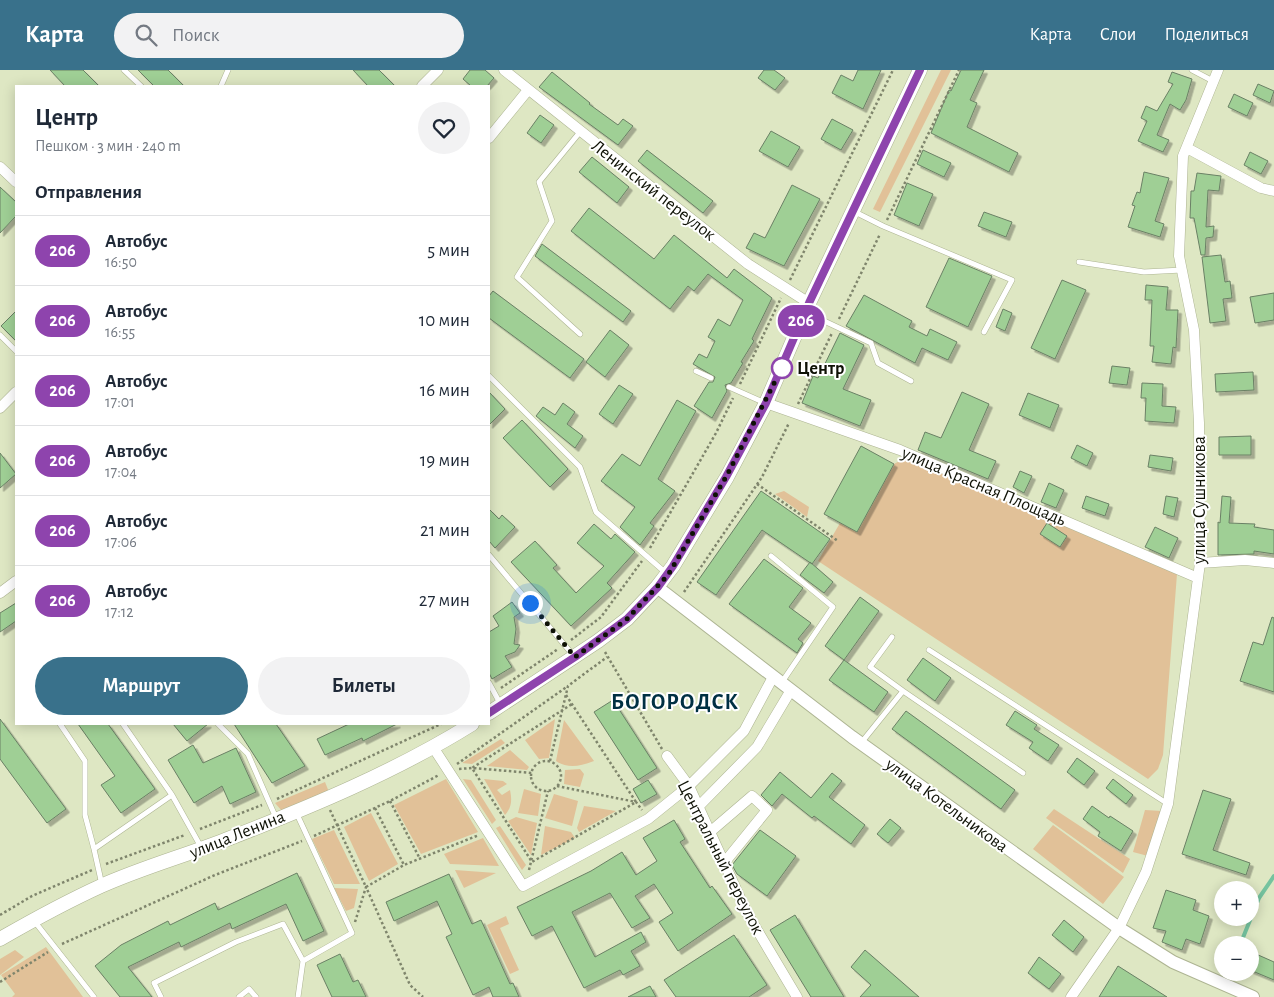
<!DOCTYPE html>
<html lang="ru">
<meta charset="utf-8">
<style>
:root{--surface:#fff;--page:#f2f2f3;--text:#1f2937;--muted:#747a83;--line:#e0e1e3;--accent:#39718b}
body{margin:0;font-family:"Alegreya Sans",sans-serif;background:var(--page);color:var(--text);height:100vh;display:flex;flex-direction:column;font-size:19px;white-space:nowrap}
*{box-sizing:border-box;margin:0}
p{font-size:16px;color:var(--muted)}
.icon{flex:none;width:28px;height:28px;fill:none;stroke:currentColor;stroke-width:2;stroke-linecap:round;stroke-linejoin:round}
.map{position:relative;flex:1;overflow:hidden}
.side{position:absolute;left:15px;top:15px;width:475px;height:640px;display:flex;flex-direction:column;background:var(--surface);border-radius:0px;box-shadow:0 2px 12px #0003}
.side>*{flex:none}
.badge{padding:0 10px;border-radius:16px;font-size:18px;line-height:32px}
.fabs{position:absolute;left:1214px;top:811px;display:grid;gap:10px}
.fabs a{display:grid;place-items:center;width:45px;height:45px;border-radius:50%;background:var(--surface);box-shadow:0 2px 12px #0003;font-size:25px}
.you{position:absolute;width:25px;height:25px;margin:-12px;border:4px solid #fff;border-radius:50%;background:#1a73e8;box-shadow:0 0 0 8px #1a73e833}
.map>.badge{position:absolute;translate:-50% -50%;box-shadow:0 0 0 2px #fff}
h2{padding:0 20px;font-size:19px;line-height:45px}
.round{display:grid;place-items:center;flex:none;width:52px;height:52px;border-radius:26px;background:var(--page)}
.head{display:flex;align-items:center;justify-content:space-between;height:85px;padding:0 20px}
h1{font-size:24px;font-weight:600;line-height:38px}
.button{display:flex;gap:10px;margin-top:auto;padding:10px 20px}
.button a{flex:1;height:58px;border-radius:30px;background:var(--accent);color:#fff;font-size:20px;font-weight:600;line-height:58px;text-align:center}
.button a+a{background:var(--page);color:var(--text)}
ul{padding:0;list-style:none}
li{display:flex;align-items:center;gap:15px;height:70px;padding:0 20px;border-top:1px solid var(--line)}
li div{flex:1}
li b{display:block;font-size:19px}
li em{font-style:normal}
li .badge{min-width:55px;font-weight:700;text-align:center}
header{display:flex;align-items:center;gap:30px;box-sizing:border-box;height:70px;padding:0 25px;background:var(--accent);color:#fff}
header strong{font-size:24px}
nav{display:flex;gap:28px;margin-inline-start:auto;font-size:18px}
.search{width:350px;height:45px;background:var(--page);display:flex;align-items:center;gap:12px;box-sizing:border-box;padding:0 18px;border-radius:28px;color:var(--muted);font-size:19px}
.map>svg:first-child{display:block}
.green{fill:#e1c198}
.lines{fill:none;stroke-linecap:round;stroke-linejoin:round}
.stream{stroke:#75c39f;stroke-width:4}
.building{fill:#9fcf95;stroke:#6a8065;filter:url(#shadow)}
.service-casing{stroke:#adb492;stroke-width:6}
.minor-casing{stroke:#adb492;stroke-width:11}
.tertiary-casing{stroke:#adb492;stroke-width:14}
.secondary-casing{stroke:#adb492;stroke-width:15}
.path{stroke:#7f856c;stroke-width:2.5;stroke-dasharray:2.5 2.5;stroke-linecap:butt}
.service{stroke:#fff;stroke-width:5}
.minor{stroke:#fff;stroke-width:10}
.tertiary{stroke:#fff;stroke-width:12}
.secondary{stroke:#fff;stroke-width:14}
.line-casing{stroke:#fff;stroke-width:11}
.line{stroke:#8e44ad;stroke-width:8}
.walk{stroke:#0e1105;stroke-width:5;stroke-dasharray:0 9}
.stop-dot{fill:#fff;stroke:#8e44ad;stroke-width:2.5}
.labels{text-anchor:middle;stroke-width:4;stroke-linejoin:round;paint-order:stroke}
.street-label{font-size:18px;fill:#0e1105;stroke:#fff}
.stop-label{font-size:18px;font-weight:bold;fill:#0e1105;stroke:#fff;text-anchor:start}
.district-label{font-size:22px;font-weight:bold;letter-spacing:1px;fill:#003043;stroke:#fff}
</style>
<header>
<strong>Карта</strong>
<div class="search"><svg class="icon" aria-label="search" viewBox="0 0 24 24"><circle cx="10" cy="10" r="6"/><path d="M15 15l6 6"/></svg>Поиск</div>
<nav><a>Карта</a><a>Слои</a><a>Поделиться</a></nav>
</header>
<div class="map">
<svg width="1274" height="927" viewBox="0 0 1274 927">
<defs>
<filter id="shadow"><feDropShadow dx="3.5" dy="3.5" stdDeviation="0" flood-color="#0004"/></filter>
</defs>
<rect width="100%" height="100%" fill="#dee7c3"/>
<path class="green" d="M941,0H951L880,142L873,139Z
M907,387L1177,504L1163,685L1158,699L1148,709L818,491L840,453L857,462L894,394Z
M784,421L809,437L807,447L775,424Z
M555,649L549,688L539,689L525,670Z
M564,650L594,691C582,696 567,699 556,691Z
M501,669L505,673L472,694L462,693Z
M510,680L529,697L527,700L487,696Z
M580,699L584,704L580,717L564,714L565,700Z
M446,709L478,762L421,784L394,735Z
M463,709L471,710L496,750L492,754Z
M484,709L503,711L507,714L497,720L502,725L510,720C512,730 512,737 505,745Z
M325,712L329,722L282,741L275,733Z
M524,719L541,724L538,746L518,743Z
M554,724L578,731L572,756L545,748Z
M584,736L616,741L579,762L577,758Z
M1054,739L1130,789L1123,803L1046,748Z
M1145,740L1162,741L1148,786L1133,782Z
M371,743L398,794L369,811L344,757Z
M516,747L537,753L531,785L508,751Z
M1053,755L1124,807L1103,834L1033,779Z
M500,756L526,795L522,800L496,758Z
M545,756L571,762L575,768L541,785Z
M334,760L360,814H334L312,769Z
M483,768L499,796L450,794L444,784Z
M455,800L496,803L464,818Z
M334,818L358,819L354,838L346,841Z
M506,846L509,854L500,858L519,900L510,904L487,855Z
M46,877L83,927H12L15,924L1,905Z
M15,880L24,887L0,905V889Z"/>
<g class="lines">
<path class="stream" d="M1240,875L1259,828L1274,806"/>
</g>
<path class="building" d="M50,0H83L99,16H65Z
M138,0H168L184,16H154Z
M353,0H379L395,16H368Z
M470,0H485L494,8L487,16H471L463,9Z
M764,0H774L785,8L775,20L758,8Z
M858,0H881L863,39L832,23L841,5L853,11Z
M961,0H984L970,30L977,33L967,57L1018,83L1009,102L931,63L949,20L951,21Z
M552,2L590,33L589,34L618,55L623,49L633,56L618,75L539,17Z
M1172,2L1192,9L1186,30L1180,40L1170,34L1157,65L1169,70L1163,82L1138,71L1147,51L1141,48L1146,36L1157,41L1173,14L1168,12Z
M1258,14L1274,21L1270,33L1253,25Z
M1234,24L1253,33L1247,46L1228,37Z
M540,45L554,55L541,73L527,63Z
M832,49L853,60L841,80L821,69Z
M771,61L800,77L788,97L759,81Z
M647,80L713,131L703,143L638,91Z
M923,80L951,93L944,107L917,94Z
M1250,82L1268,91L1261,104L1244,95Z
M592,87L629,117L617,133L579,102Z
M1144,102L1169,108L1155,151L1164,154L1160,167L1128,157L1135,136L1132,135L1137,122L1140,123Z
M1197,103L1221,106L1219,121L1208,120L1206,157L1214,156L1213,167L1206,168L1205,185H1201L1194,148H1190L1191,121H1194Z
M907,113L933,124L919,156L894,145Z
M792,115L820,129L784,196L746,178L754,163L765,168Z
M0,117L16,132V146L0,163Z
M589,138L654,189L674,165L727,208L734,199L772,228L752,269L754,271L741,292L743,293L731,313L725,315L727,321L712,348L694,336L709,312H713L715,307L693,294L699,284L707,288L715,271L708,267L718,249L730,256L743,230L708,204L694,221L688,216L670,239L571,161Z
M984,142L1012,152L1006,167L978,156Z
M542,174L631,241L623,252L535,186Z
M1221,185L1225,212L1230,211L1232,228L1223,229L1226,251L1210,253L1202,187Z
M949,188L992,206L968,257L926,237Z
M1062,210L1086,220L1055,289L1031,278Z
M1146,215L1168,217L1166,240H1178L1176,278L1173,277L1171,294L1152,292L1154,276H1150L1152,230H1145Z
M493,221L584,289L570,308L489,248V226Z
M1274,223V250L1255,253L1250,227Z
M864,225L912,251L909,257L927,266L930,259L957,272L948,290L922,278L915,293L846,256Z
M1003,239L1012,243L1005,261L996,257Z
M16,241V271L1,256Z
M610,260L629,275L605,307L586,292Z
M840,263L864,275L843,319L871,330L860,356L802,333L813,306L818,308Z
M1112,296L1130,298L1127,315L1109,313Z
M1253,302L1254,320L1216,322L1215,304Z
M1142,313L1163,314L1162,336L1176,337L1174,353L1145,351L1146,328H1141Z
M619,315L633,324L613,354L599,344Z
M489,322L505,339L489,355Z
M962,322L989,334L969,380L996,391L988,409L918,380L925,362L941,368Z
M1028,323L1059,335L1050,358L1019,345Z
M677,330L696,341L658,409L675,421L650,453L654,456L640,475L620,457L635,437L601,411L622,384L640,396Z
M563,333L575,342L567,354L583,366L575,378L536,346L543,337L555,345Z
M522,350L568,399L550,417L503,368Z
M1251,366V385H1219V367Z
M1077,375L1093,383L1087,396L1071,388Z
M861,376L894,394L857,462L824,444Z
M0,383L16,404L0,418Z
M1150,385L1173,388L1171,401L1148,397Z
M1020,401L1032,406L1024,423L1013,417Z
M1049,413L1064,420L1056,438L1041,432Z
M761,421L830,469L812,494L762,460L716,525L697,512Z
M1086,426L1109,434L1105,446L1082,438Z
M1166,426L1178,428L1174,447L1163,444Z
M1222,426L1231,427L1229,453L1255,454L1254,457L1274,460V484L1254,481V484L1218,485V452L1220,453Z
M489,439L499,449L502,445L515,457L495,478L489,471Z
M1047,453L1067,466L1060,477L1040,464Z
M594,454L611,469L615,464L635,482L607,513L612,518L571,556L511,492L535,471L557,495L553,498L576,523L604,496L577,473Z
M1155,457L1178,468L1169,488L1145,477Z
M764,489L803,518L789,537L811,553L798,569L803,573L797,583L729,534Z
M810,492L833,512L824,523L800,505Z
M860,527L879,541L844,590L825,576Z
M512,532L520,543L514,547L516,559L514,574L520,575L515,582L505,586L512,597L492,609L489,603V562L499,556L493,546Z
M16,533V551L0,562V543Z
M1272,547L1274,548V622L1240,611L1253,572L1263,575Z
M923,588L951,608L935,631L907,610Z
M844,590L888,622L874,642L829,610Z
M613,630L657,698L638,710L594,642Z
M906,641L1015,720L1001,739L892,659Z
M1015,641L1037,655L1034,659L1059,675L1048,691L1029,678L1033,672L1006,655Z
M0,649L66,739L47,753L0,689Z
M78,654H108L155,719L121,743L101,715L115,706Z
M173,654H208L187,671Z
M234,654H276L305,696L272,713Z
M349,654H397L363,671L362,668L325,685L317,669Z
M193,675L203,693L236,678L256,722L230,734L222,716L194,733L168,690Z
M1077,688L1095,701L1084,715L1067,702Z
M780,702L811,728L832,703L842,711L829,727L865,755L851,774L814,746L812,748L782,724L772,736L761,725Z
M1113,709L1133,725L1126,734L1106,718Z
M648,710L657,724L641,733L633,719Z
M1203,720L1231,729L1213,780L1250,793L1246,805L1182,784Z
M1092,736L1109,748L1110,746L1133,761L1121,781L1098,766L1100,762L1083,749Z
M890,749L901,758L888,773L877,764Z
M674,750L685,769L680,772L710,818L712,816L732,844L678,881L659,852L673,843L654,814L635,826L650,848L632,858L610,823L572,842L595,887L641,862L646,872L631,881L640,896L623,905L620,900L584,918L552,856L532,866L517,837L591,801L622,782L636,805L657,791L643,768Z
M760,760L796,786L767,826L737,804L732,795Z
M297,803L324,861L303,871L286,834L232,859L230,853L181,877L179,872L128,897L152,927H120L95,896L121,875L168,851L170,855L215,833L218,840Z
M449,804L472,854L481,850L510,914L513,913L519,927H493L489,917L473,925L446,867L452,864L437,831L394,851L386,832Z
M1166,820L1196,830L1193,840L1209,846L1200,874L1186,869L1182,880L1162,872L1166,861L1153,858Z
M795,845L844,927H811L770,860Z
M1064,850L1084,867L1073,882L1052,865Z
M734,865L767,915L749,927H676L664,910Z
M865,880L919,927H860L871,915L851,897Z
M340,884L353,912L358,910L366,927H332L317,895Z
M1256,884L1274,892V910L1250,900Z
M1039,887L1061,904L1049,919L1028,903Z
M1118,896L1167,927H1099Z
M650,916L656,927H628Z"/>
<g class="lines">
<defs>
<path id="service" d="M124,0L141,16
M1192,0L1213,11
M221,16L228,0
M853,141L883,156L1012,210L984,262
M1079,192L1144,202L1182,200
M805,242L871,273L878,293L911,311
M580,264L517,207L552,151L539,112L580,62
M0,265L16,281
M696,301L711,308
M489,306L580,397L596,442L666,503
M729,317L765,333
M489,485L573,585
M771,486L833,537L782,612
M892,567L870,597L903,621
M929,580L1168,734
M489,613L501,635
M60,654L85,691V745L94,779
M218,654L248,684L276,748
M861,673L903,621L1023,703
M172,725L201,777
M296,742L352,863L303,891L298,927
M102,815L94,779L172,725L123,654
M35,852L94,927
M161,927L154,913L236,872L283,854L303,891
M239,927L249,919L256,927"/>
<path id="minor" d="M504,0L748,194L809,233
M422,16L438,0
M489,68L528,20
M1187,78L1261,118L1274,121
M0,97L16,112
M766,333L900,380L1198,508
M0,338L16,322
M1200,493L1245,490L1274,493
M0,523L16,511
M433,677L523,816L648,749L689,716L744,661L773,607
M667,686L689,716L747,843L797,927
M699,736L757,677L791,620
M710,762L752,726L767,740L724,793
M1071,927L1119,858L1146,802L1168,734L1200,493L1199,353L1194,260L1179,186L1183,86L1218,0"/>
<path id="tertiary" d="M657,517L852,667L1119,858L1173,892L1253,927"/>
<path id="secondary" d="M489,643L598,571L627,549L657,517L673,496L727,407L766,333L809,233L920,0
M0,869C33,850 66,832 101,816C141,798 184,786 225,770C310,737 395,702 472,654"/>
</defs>
<use href="#service" class="service-casing"/>
<use href="#minor" class="minor-casing"/>
<use href="#tertiary" class="tertiary-casing"/>
<use href="#secondary" class="secondary-casing"/>
<path class="path" d="M887,150L959,0
M790,210L893,0
M839,249L880,164
M740,314L781,228
M798,334L832,263
M757,414L838,471
M650,478L716,363L733,328
M684,522L762,407L789,353
M571,570L601,547L642,491
M605,582L662,679
M501,618L558,579
M566,625L636,732L532,792L472,698L572,634
M531 706a15 15 0 1 1 30 0a15 15 0 1 1-30 0Z
M550,691L568,616L607,587
M457,694L568,616
M459,699L472,698L532,703
M557,716L636,732L642,740
M277,729L441,654
M390,731L420,789
M375,738L404,795
M330,740L366,817L404,795L479,765
M200,759L262,735
M314,766L390,731L439,705
M106,794L185,765
M529,800L548,721
M0,845L32,826L92,800
M355,852L366,817L410,915L423,927
M62,874L215,805L302,771
M0,912L48,882"/>
<use href="#service" class="service"/>
<use href="#minor" class="minor"/>
<use href="#tertiary" class="tertiary"/>
<use href="#secondary" class="secondary"/>
</g>
<g class="lines">
<defs>
<path id="line" d="M489,643L575,587L627,549L658,517L673,496L726,407L766,333L809,233L920,0"/>
</defs>
<use href="#line" class="line-casing"/>
<use href="#line" class="line"/>
<path class="walk" d="M530,533L575,587L627,549L668,505L726,407L784,294L782,298"/>
</g>
<circle class="stop-dot" cx="782" cy="298" r="10"/>
<g class="labels">
<g class="street-label">
<text transform="translate(654 120) rotate(38)" y="6">Ленинский переулок</text>
<text transform="translate(984 416) rotate(23)" y="6">улица Красная Площадь</text>
<text transform="translate(1199 430) rotate(-90)" y="6">улица Сушникова</text>
<text transform="translate(947 735) rotate(36)" y="6">улица Котельникова</text>
<text transform="translate(237 764) rotate(-22)" y="6">улица Ленина</text>
<text transform="translate(721 787) rotate(63)" y="6">Центральный переулок</text>
</g>
<g class="stop-label">
<text x="797" y="304">Центр</text>
</g>
<g class="district-label">
<text x="675" y="639">БОГОРОДСК</text>
</g>
</g>
</svg>
<div class="fabs">
<a>+</a>
<a>−</a>
</div>
<div class="you" style="left:530px;top:533px"></div>
<b class="badge" style="left:801px;top:251px;background:#8e44ad;color:#fff">206</b>
<section class="side">
<div class="head"><div><h1>Центр</h1><p>Пешком · 3 мин · 240 m</p></div><a class="round"><svg class="icon" aria-label="heart" viewBox="0 0 24 24"><path d="M12 20l-8-8c-3-5 5-10 8-4 3-6 11-1 8 4z"/></svg></a></div>
<h2>Отправления</h2>
<ul>
<li><span class="badge" style="background:#8e44ad;color:#fff">206</span><div><b>Автобус</b><p>16:50</p></div><em>5 мин</em></li>
<li><span class="badge" style="background:#8e44ad;color:#fff">206</span><div><b>Автобус</b><p>16:55</p></div><em>10 мин</em></li>
<li><span class="badge" style="background:#8e44ad;color:#fff">206</span><div><b>Автобус</b><p>17:01</p></div><em>16 мин</em></li>
<li><span class="badge" style="background:#8e44ad;color:#fff">206</span><div><b>Автобус</b><p>17:04</p></div><em>19 мин</em></li>
<li><span class="badge" style="background:#8e44ad;color:#fff">206</span><div><b>Автобус</b><p>17:06</p></div><em>21 мин</em></li>
<li><span class="badge" style="background:#8e44ad;color:#fff">206</span><div><b>Автобус</b><p>17:12</p></div><em>27 мин</em></li>
</ul>
<div class="button"><a>Маршрут</a><a>Билеты</a></div>
</section>
</div>
